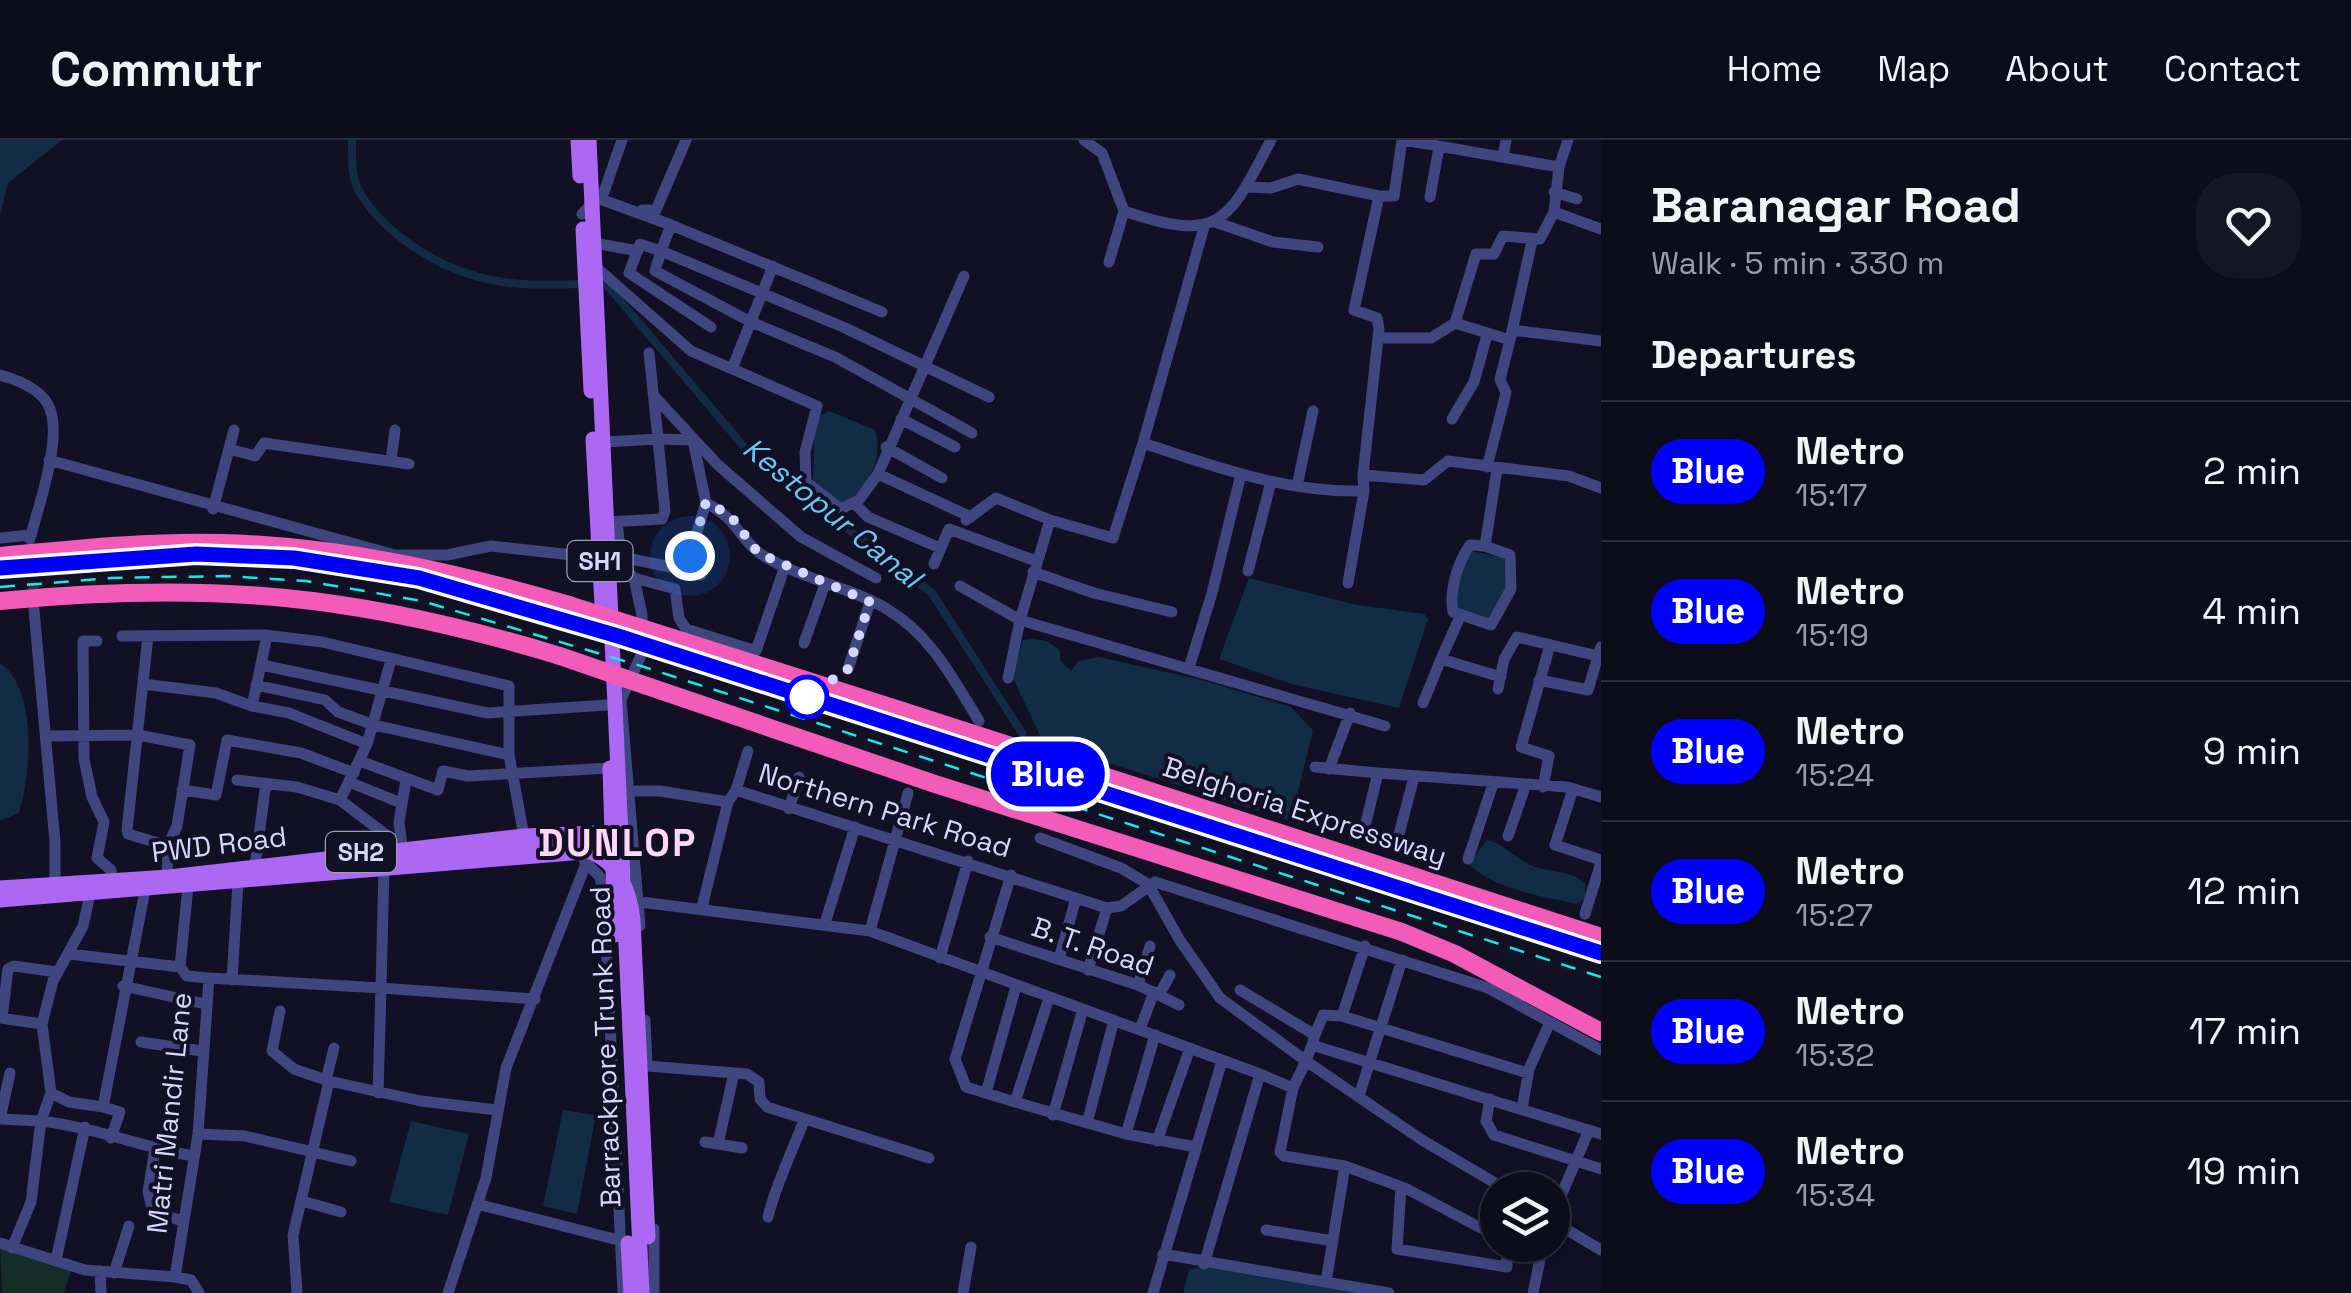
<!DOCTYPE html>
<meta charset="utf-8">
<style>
:root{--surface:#0d0c1b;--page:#161524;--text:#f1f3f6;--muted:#9a9ba3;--line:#2d2c3a}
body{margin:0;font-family:"Space Grotesk",sans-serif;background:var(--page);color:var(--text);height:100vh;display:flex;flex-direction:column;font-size:38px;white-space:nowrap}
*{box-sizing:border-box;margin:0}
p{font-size:32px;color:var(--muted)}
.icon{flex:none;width:55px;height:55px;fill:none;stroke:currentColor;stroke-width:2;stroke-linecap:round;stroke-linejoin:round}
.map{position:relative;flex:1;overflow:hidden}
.sheet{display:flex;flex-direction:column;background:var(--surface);width:750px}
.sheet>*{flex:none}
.badge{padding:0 20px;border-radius:32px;font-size:35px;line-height:65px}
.fabs{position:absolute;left:1480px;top:1032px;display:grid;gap:20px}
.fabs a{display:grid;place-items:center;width:90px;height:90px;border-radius:50%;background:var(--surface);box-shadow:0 5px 15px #0003,0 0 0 2px var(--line);font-size:50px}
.you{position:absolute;width:50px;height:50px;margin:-25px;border:8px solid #fff;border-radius:50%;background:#1a73e8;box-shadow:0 0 0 15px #1a73e833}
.map>.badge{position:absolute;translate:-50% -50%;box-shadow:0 0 0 5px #fff}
h2{padding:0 50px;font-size:38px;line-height:90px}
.round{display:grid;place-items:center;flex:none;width:105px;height:105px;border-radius:40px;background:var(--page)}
.overview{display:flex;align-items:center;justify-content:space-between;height:170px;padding:0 50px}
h1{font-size:48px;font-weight:700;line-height:75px}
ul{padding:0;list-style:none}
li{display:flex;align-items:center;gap:30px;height:140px;padding:0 50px;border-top:2px solid var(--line)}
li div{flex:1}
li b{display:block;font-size:38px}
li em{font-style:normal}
li .badge{min-width:110px;font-weight:700;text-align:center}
header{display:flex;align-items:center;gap:60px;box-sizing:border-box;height:140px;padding:0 50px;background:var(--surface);border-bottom:2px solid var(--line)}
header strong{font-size:48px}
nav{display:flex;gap:55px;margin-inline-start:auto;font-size:35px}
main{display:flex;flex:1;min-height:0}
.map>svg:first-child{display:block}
.green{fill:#142d29}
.water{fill:#122c46}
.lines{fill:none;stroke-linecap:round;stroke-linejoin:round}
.canal{stroke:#122c46;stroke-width:8}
.minor-tunnel{stroke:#2f2e44;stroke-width:11;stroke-dasharray:11 5.5;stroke-linecap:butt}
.minor{stroke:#3f457f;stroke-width:11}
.major{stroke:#ac67f3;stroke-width:15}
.highway{stroke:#f25bb7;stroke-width:18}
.rail{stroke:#13ebe4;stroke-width:2.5;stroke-dasharray:15 12;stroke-linecap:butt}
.major-bridge{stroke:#ac67f3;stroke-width:15}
.highway-bridge{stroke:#f25bb7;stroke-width:18}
.line-casing{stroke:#fff;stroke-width:22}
.line{stroke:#00f;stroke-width:15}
.walk{stroke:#d6d7fc;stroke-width:10;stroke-dasharray:0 18}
.stop-dot{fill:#fff;stroke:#00f;stroke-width:5}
.labels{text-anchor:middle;stroke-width:8;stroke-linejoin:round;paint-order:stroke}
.shield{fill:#111024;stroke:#9b9bbb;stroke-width:2.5}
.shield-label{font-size:25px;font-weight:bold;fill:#d6d7fc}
.street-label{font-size:28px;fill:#d6d7fc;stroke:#111024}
.water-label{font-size:30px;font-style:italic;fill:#6dc7f3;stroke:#111024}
.district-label{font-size:38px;font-weight:bold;letter-spacing:2.5px;fill:#fcd8f4;stroke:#111024}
</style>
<header>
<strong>Commutr</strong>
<nav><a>Home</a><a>Map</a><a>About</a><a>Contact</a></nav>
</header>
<main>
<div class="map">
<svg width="1601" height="1153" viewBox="0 0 1601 1153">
<rect width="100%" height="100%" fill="#111024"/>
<path class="green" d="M0,1106L71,1131L64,1153H2Z"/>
<path class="water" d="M0,0H62L8,43L0,76Z
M829,271L875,290C885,318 866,355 838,366L813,341L815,279Z
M1471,411L1504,418L1506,452L1492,479L1457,470C1452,454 1460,424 1471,411Z
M1249,438L1358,465L1424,474L1428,479L1399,568L1295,545L1219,519Z
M1034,499L1047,501L1060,510V520L1071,531L1078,521L1099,517L1206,541L1291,567L1313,590L1291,681L1043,602L1012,536L1023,500Z
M0,523C38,549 31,634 19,673L0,681Z
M1487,700C1505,704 1513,717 1530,725C1548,733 1571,729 1585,744V758L1578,764C1544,757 1493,749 1469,724Z
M563,970L596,975L577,1074L543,1066Z
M411,981L469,994L448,1075L389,1062Z
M1209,1123L1384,1153H1183L1189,1130Z"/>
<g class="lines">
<path class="canal" d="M352,0C352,16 351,39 360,53C386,96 443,131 492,140C531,148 567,143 606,144L751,315L932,453L1022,593"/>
<path class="minor-tunnel" d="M30,410L34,461"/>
<path class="minor" d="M1084,0L1102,13L1124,71C1221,104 1228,82 1271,0
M1404,0L1559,27L1568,0
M1503,17L1506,0
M1559,27L1554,72L1601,89
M1247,47L1271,48L1298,39L1379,56
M1554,52L1577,59
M1430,57L1439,7
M600,59L671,85L661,111L843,187L989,257
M642,70H656L686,0
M582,74L604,52L622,0
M1215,82L1273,102L1318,107
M671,85L882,172
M1204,87L1143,303C1215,327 1287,353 1364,351L1363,335L1424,340L1448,321L1569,336L1601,348
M594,103L638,111
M1109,122L1124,71
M596,127L691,211L817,266L805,312L806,342L841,369L859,360L878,334L971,377
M1455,183L1510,200L1532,101
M711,187L629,133L640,104L661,111L655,131L751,182L835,217L972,293
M1512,190L1601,201
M1379,198H1431L1455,183L1476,114H1494L1503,96L1540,99L1554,72
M732,229L773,126
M0,235C18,240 43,249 50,269C62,301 38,367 30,399
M654,256L718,325L801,397L876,438
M901,279L955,307
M1452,279L1474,242L1487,195
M604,302L658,299L649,213
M886,307L942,338
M229,309L255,316L264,303L409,324
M49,320L395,415H447L491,406L599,418
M391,321L395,290
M1487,327L1506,253L1500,239L1510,200
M878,334L964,136
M1363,335L1379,189L1377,178L1354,170L1379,56H1394L1402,0
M1297,346L1313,271
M854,363L868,377L940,408
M213,369L234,290
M966,380L996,358L1050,380
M608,382L662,379L665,371L658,299L693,300L706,363C739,380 738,398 761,414C795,437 853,448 887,469C931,495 953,539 979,581
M617,382L621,417L685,430L706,363
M0,398L31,395
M1485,406L1510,415L1511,449L1491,485L1453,472C1449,451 1458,421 1470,405L1485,406L1497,329
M603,413H610L634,438L642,475V513L621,560L640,786
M934,424L949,389L1036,421
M685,430L701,435
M1248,431L1271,342
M1033,432L1094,453L1172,472
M634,438L675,449L679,478L686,489L756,511L785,426
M1348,443L1364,351
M960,446L1020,480L1050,380L1113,398L1143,303
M34,470L55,702V750
M1458,481L1441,519L1501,537
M122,496L265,495L322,502L509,546V615L524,696
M148,496L127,690L128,694L168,706L167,737
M267,496L252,566L289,573L367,604
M97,501H83L84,619L92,657L104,682L97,718L111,730L112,742
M804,503L825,444
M391,520L367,604L340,660L402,707
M262,525L487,573L607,565
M1189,528L1212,453L1241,334
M848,529L870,462
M1008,538L1020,480L1385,586
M1539,540L1588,550L1598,516
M143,544L216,553L252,566
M256,545L325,560L338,572L374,585L509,615
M1498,549L1504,519L1517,497L1598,516L1601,507
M1423,563L1441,519
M46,596L138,595L190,605L177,686L168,706
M360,621L438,650L443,631L468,636L610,628
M1315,627L1378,633
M1329,629L1350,573
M237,640L297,647L340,660
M349,642L401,663
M1543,647L1549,616L1521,607L1550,505
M1573,649L1555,705L1601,720
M182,650L216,655L227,600L301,613L354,633
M736,650L748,611
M629,651H660L728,662L736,650L1107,768L1121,766L1155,742L1488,848L1601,910
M789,669L799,637
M1366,682L1378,633L1567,647L1601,657
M1508,696L1525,647
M1040,698L1121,728L1148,744L1179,799L1220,858L1306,921L1312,905L1601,994
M1398,698L1414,637
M402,707L399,682L406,640
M1468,719L1493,644
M584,720L600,737L604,760L623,1153
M255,725L266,643
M1011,735L955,919L966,947L1015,962
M188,746L180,827L187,836L209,838L198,994L175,1137L191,1140L199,1153
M625,760L870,791L1260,934L1204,1124
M702,767L728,662
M1585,774L1601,723
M825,783L855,687
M870,791L908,653
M990,797L1138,845L1179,865
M69,814L180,827
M940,818L968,721
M1059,819L1076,758
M1088,830L1107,768
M209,838L381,848L384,729
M232,840L238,742
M1138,845L1150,806
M123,846L205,864
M1240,850L1315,895L1313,901
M1159,855L1170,835
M1049,858L1015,962L1126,994L1196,1007
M280,871L272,911L294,929L329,941
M1342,876L1365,806
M0,878L42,884
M2,878L8,829L14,826L57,832
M645,880L647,926
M1140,889L1154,852
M1315,895L1323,875L1342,876L1528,933
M141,902L202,911
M647,926L747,934L759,942L760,959L767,967L929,1018
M1260,934L1293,948
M326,940L334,908
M51,953L69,962L103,967L145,750
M378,953L381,848L535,859
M986,953L1016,846
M1359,956L1402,820
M1490,959L1486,981L1494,995L1601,1029
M103,967L120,972L111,998
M1522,969L1529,929L1550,882
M1053,975L1083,869
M0,979L41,981L51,953L42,884L53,841L83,786L90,754
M0,979L10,933
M1087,983L1114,880
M198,994L245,996L351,1021
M1126,994L1155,895
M1157,1001L1190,908
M705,1002L718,1004L734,933
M718,1004L742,1008
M155,1009L148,1052L153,1072L183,1081
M1345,1026L1407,1049L1498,1097
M1401,1047L1397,1109L1507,1127V1105
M302,1061L341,1072
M477,1064L618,1100
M768,1077C776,1043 792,1013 804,980
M1552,1077L1589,990
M1552,1081L1601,1110
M654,1089V1153
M1266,1090L1333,1101
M0,1103L85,1130L175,1137
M12,1108L31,1062L41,981C93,987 141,1007 193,1016
M1163,1114L1389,1153
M56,1120L85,987
M100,1131L101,1153
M114,1133L129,1086
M1326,1142L1345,1026L1284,1016L1280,1012L1293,948L1306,921L1422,1000L1507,1050
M297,1153L293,1095L329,941L421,961L497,970
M448,1153L486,1038L506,928L587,721
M963,1153L971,1107
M1153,1153L1222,921
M1533,1153L1543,1105"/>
<path class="major" d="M578,0L580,36
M589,0L642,1153
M583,89L591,251
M593,299L602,465
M610,628L615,795
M0,748L169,737L524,696L618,692
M0,760L584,712
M628,1103L631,1153"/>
<path class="highway" d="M0,416C74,409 148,401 222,403C340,406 456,432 569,465
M0,461C211,441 357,454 560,516
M647,546L935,644L1402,792L1455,814L1601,892
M903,571L1601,797"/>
<path class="rail" d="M0,428L133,416L229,414L326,421L419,438L618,496L1601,813
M0,447L112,438L225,436L306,441L422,461L641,526L1601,837"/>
<path class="major-bridge" d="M216,737L530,703C588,703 626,715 633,780L648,1097"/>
<path class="highway-bridge" d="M569,465L903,571
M560,516L647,546"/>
</g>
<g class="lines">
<defs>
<path id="line" d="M0,428L196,414L294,418L419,438L618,496L1601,813"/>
</defs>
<use href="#line" class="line-casing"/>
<use href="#line" class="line"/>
<path class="walk" d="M690,416L706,362L730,375L758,413L870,462L848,529L807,557"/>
</g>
<circle class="stop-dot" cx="807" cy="557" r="20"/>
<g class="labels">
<g class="shield">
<rect x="567.5" y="401" width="65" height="40" rx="8"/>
<rect x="326" y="692" width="70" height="40" rx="8"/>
</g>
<g class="shield-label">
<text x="600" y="430">SH1</text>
<text x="361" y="721">SH2</text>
</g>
<g class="street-label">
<text transform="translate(885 670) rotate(17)" y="10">Northern Park Road</text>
<text transform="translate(1305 671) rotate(18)" y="10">Belghoria Expressway</text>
<text transform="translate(219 704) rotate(-7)" y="10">PWD Road</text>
<text transform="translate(1093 806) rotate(19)" y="10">B. T. Road</text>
<text transform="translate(605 907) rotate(-92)" y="10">Barrackpore Trunk Road</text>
<text transform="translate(169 973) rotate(-84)" y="10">Matri Mandir Lane</text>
</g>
<g class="water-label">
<text transform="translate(832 373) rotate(39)" y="10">Kestopur Canal</text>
</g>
<g class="district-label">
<text x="618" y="716">DUNLOP</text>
</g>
</g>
</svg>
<div class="fabs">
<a><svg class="icon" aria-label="layers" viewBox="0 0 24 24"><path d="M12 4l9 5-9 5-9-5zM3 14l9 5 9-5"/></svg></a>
</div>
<div class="you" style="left:690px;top:416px"></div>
<b class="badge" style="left:1048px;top:634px;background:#00f;color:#fff">Blue</b>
</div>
<section class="sheet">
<div class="overview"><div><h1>Baranagar Road</h1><p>Walk · 5 min · 330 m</p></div><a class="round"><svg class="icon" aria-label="heart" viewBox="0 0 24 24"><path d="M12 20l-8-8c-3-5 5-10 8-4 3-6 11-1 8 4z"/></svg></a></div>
<h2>Departures</h2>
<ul>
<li><span class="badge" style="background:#00f;color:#fff">Blue</span><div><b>Metro</b><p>15:17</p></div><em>2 min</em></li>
<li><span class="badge" style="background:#00f;color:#fff">Blue</span><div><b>Metro</b><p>15:19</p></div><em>4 min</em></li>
<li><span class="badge" style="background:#00f;color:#fff">Blue</span><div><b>Metro</b><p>15:24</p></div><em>9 min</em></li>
<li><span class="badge" style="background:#00f;color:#fff">Blue</span><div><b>Metro</b><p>15:27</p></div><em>12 min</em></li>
<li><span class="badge" style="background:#00f;color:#fff">Blue</span><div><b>Metro</b><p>15:32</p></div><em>17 min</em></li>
<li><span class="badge" style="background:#00f;color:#fff">Blue</span><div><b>Metro</b><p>15:34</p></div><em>19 min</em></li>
</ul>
</section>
</main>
